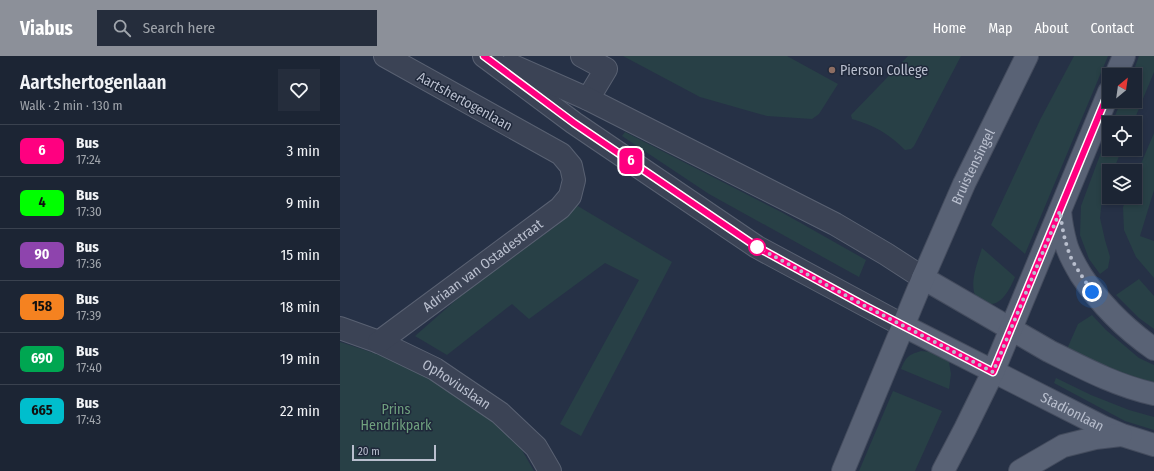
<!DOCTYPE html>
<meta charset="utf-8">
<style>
:root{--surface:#1c2534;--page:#252d3c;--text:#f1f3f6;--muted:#a0a5ac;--line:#3a424f;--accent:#8c9099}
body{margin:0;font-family:"Fira Sans Condensed",sans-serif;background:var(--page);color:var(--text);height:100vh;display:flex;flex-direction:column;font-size:15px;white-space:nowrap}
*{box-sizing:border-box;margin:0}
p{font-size:13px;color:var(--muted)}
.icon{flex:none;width:22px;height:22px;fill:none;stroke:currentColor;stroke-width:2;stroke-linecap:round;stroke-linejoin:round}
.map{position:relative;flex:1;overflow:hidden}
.sheet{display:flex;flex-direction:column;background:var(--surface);width:340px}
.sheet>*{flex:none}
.badge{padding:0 8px;border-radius:6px;font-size:14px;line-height:26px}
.needle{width:26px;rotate:29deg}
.fabs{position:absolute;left:762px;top:12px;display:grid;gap:8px}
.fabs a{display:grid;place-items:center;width:40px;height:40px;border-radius:0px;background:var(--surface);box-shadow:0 2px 6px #0003,0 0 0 1px var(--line);font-size:20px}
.scale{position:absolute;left:12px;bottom:10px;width:84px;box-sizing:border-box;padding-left:4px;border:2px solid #b9bfce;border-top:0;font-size:11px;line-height:14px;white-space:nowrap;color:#b9bfce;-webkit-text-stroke:3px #1f283a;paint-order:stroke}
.you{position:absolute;width:20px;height:20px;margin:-10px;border:3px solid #fff;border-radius:50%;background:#1a73e8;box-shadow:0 0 0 6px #1a73e833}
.map>.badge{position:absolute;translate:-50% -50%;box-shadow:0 0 0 2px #fff}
.round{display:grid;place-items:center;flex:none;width:42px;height:42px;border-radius:0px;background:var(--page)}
.overview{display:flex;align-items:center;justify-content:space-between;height:68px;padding:0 20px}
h1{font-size:19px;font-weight:600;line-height:30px}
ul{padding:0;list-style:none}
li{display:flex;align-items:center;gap:12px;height:52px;padding:0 20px;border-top:1px solid var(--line)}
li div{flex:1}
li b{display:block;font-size:15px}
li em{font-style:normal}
li .badge{min-width:44px;font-weight:700;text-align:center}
header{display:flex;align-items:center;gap:24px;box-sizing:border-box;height:56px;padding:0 20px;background:var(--accent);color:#fff}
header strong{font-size:19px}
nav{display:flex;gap:22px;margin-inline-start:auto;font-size:14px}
.search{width:280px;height:36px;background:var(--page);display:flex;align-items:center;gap:10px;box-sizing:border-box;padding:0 14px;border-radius:0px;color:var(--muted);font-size:15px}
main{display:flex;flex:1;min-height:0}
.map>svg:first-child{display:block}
.green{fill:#284046}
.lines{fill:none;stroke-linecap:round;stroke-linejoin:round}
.minor-casing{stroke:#596172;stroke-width:24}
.major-casing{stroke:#444c5e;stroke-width:24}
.minor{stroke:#3b4355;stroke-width:22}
.major{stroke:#596275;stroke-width:22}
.line-casing{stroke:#fff;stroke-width:9}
.line{stroke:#ff0080;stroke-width:6}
.walk{stroke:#b9bfce;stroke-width:4;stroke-dasharray:0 7.2}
.education-dot{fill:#8d6e63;stroke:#1f283a;stroke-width:1.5}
.stop-dot{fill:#fff;stroke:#ff0080;stroke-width:2}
.labels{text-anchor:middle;stroke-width:3;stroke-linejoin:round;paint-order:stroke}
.poi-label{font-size:14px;fill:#b9bfce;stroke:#1f283a;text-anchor:start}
.street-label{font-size:14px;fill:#b9bfce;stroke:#1f283a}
.park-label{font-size:14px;fill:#6fa07e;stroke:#1f283a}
</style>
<header>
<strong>Viabus</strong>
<div class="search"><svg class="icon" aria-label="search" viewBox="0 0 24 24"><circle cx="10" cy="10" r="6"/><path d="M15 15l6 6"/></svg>Search here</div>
<nav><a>Home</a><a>Map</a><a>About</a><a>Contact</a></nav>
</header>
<main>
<section class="sheet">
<div class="overview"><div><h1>Aartshertogenlaan</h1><p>Walk · 2 min · 130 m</p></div><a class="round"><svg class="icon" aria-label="heart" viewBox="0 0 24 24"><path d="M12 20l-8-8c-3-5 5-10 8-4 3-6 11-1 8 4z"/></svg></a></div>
<ul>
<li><span class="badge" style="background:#ff0080;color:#fff">6</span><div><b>Bus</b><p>17:24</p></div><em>3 min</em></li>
<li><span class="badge" style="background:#0f0;color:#111">4</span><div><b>Bus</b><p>17:30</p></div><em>9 min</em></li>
<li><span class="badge" style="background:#8e44ad;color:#fff">90</span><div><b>Bus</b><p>17:36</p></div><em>15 min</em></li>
<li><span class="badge" style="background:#f58220;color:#111">158</span><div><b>Bus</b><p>17:39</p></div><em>18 min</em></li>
<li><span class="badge" style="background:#00a651;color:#fff">690</span><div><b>Bus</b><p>17:40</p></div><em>19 min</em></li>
<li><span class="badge" style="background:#00becd;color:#111">665</span><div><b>Bus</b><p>17:43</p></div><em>22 min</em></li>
</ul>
</section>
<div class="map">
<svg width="814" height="415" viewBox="0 0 814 415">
<rect width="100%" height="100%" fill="#263146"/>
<path class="green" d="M283,0H447L498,28L479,58L472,63L427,60L360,41Z
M568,0H621L574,90L571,93L565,94C549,78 534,69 512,63L511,59Z
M734,0H768L685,198L651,169L700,64Z
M799,0H814V16L793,67H772L781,45H795V19H792Z
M769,75V93H782L773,115H769V125L762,143L760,162L765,184L770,201L768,212L760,218L749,203L740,179L741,150Z
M285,76L443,157L526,204L519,221L369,138L282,80Z
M814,77V134L800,180L814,185V222L796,201L784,174L783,151L787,141H795V122Z
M231,146L332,206L241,380L220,368L299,224L265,207L189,263L172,248L107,299L75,280L124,237L220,167Z
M642,192L675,221C670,233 659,256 642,245C639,243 635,240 634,236C631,222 638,205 642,192Z
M799,223L814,240V273L799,262L776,239Z
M752,259L766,274L799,302L814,309V328L783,320L727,293L738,268Z
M0,286L98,318L167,368L194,415H0Z
M581,295L592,296L609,306L611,318L609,333L561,313C566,301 568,299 581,295Z
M716,322L751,339L789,354L814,361V374L785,365L714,327Z
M553,335L602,355L575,415H519Z"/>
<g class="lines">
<defs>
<g id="minor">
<path d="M144,0L234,67L417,191L564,270"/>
<path d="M242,0L266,13L248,43"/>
<path d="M171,9L248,43L495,168L546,198L583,222"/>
<path id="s1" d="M0,272L39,286L95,313L160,357L196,391L210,415"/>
<path id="s2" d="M39,286L220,152L230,140L234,124L231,110L221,98L45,0"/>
</g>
<g id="major">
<path d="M776,19L784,0"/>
<path d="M720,155C721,167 723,177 726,188C729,199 735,209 741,219C761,249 784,272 814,293"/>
<path d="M583,222L709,295C743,312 777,330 814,338"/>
<path id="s3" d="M564,270L763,371L782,379L814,389"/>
<path id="s4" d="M503,415L583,222L624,128L687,0"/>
<path d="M603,415L625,373L653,316L769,36"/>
<path d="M680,415L723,390L755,382L781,379"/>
</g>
</defs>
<use href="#minor" class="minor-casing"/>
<use href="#major" class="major-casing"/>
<use href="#minor" class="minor"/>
<use href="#major" class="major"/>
</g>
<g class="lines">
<defs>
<path id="line" d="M144,0L234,67L417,191L525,250L653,316L769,35"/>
</defs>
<use href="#line" class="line-casing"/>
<use href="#line" class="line"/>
<path class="walk" d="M417,191L525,250L653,316L720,155C722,172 725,188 732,204C738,215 746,226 752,236"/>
</g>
<circle class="education-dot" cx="492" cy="14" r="4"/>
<circle class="stop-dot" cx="417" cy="191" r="8"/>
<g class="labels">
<g class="poi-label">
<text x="500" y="19">Pierson College</text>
</g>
<g class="street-label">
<text transform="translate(125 45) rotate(29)" y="5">Aartshertogenlaan</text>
<text dy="5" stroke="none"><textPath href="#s4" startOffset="331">Bruistensingel</textPath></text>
<text dy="5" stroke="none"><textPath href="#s2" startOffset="129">Adriaan van Ostadestraat</textPath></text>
<text dy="5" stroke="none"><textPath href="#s1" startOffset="130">Ophoviuslaan</textPath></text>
<text dy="5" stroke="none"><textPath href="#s3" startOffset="189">Stadionlaan</textPath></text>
</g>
<g class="park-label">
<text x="56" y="358">Prins<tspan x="56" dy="16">Hendrikpark</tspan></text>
</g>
</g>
</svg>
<div class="fabs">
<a><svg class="needle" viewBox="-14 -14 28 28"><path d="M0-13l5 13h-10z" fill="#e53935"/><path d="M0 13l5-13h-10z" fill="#a0a5ac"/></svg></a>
<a><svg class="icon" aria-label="locate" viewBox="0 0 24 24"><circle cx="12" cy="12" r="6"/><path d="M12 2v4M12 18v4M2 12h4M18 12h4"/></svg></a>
<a><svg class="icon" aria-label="layers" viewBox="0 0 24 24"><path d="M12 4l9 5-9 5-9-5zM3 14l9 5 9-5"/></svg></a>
</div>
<div class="scale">20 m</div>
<div class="you" style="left:752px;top:236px"></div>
<b class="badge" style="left:291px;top:105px;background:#ff0080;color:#fff">6</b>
</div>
</main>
